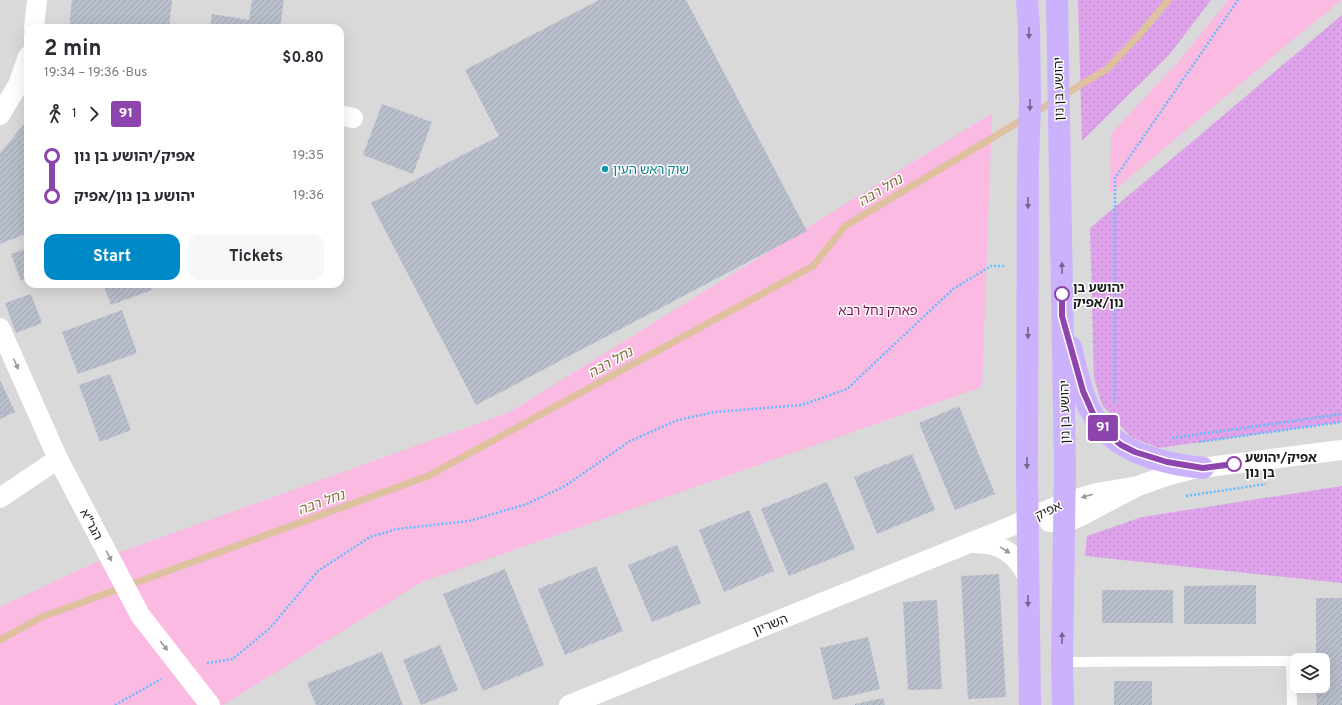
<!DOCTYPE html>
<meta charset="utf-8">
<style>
:root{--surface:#fff;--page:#f7f7f7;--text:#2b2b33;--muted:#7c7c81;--accent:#0089c7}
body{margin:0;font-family:Overpass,"Noto Sans Hebrew",sans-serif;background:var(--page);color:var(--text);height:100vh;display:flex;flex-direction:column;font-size:15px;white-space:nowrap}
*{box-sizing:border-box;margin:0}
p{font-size:13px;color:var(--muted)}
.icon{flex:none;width:22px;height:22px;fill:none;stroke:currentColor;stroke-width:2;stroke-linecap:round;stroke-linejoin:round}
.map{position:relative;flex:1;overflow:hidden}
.drawer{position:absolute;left:24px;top:24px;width:320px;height:264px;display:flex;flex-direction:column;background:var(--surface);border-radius:12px;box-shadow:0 4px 16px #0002}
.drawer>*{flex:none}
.badge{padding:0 8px;border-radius:3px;font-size:14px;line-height:26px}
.buttons{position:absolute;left:1290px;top:653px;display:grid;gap:8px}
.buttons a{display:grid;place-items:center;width:40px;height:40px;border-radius:8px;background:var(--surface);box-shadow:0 4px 16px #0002;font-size:20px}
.map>.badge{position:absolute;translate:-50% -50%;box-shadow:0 0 0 2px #fff}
.legs{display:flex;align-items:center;gap:6px;height:44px;padding:0 20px;font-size:13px}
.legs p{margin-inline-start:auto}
.head{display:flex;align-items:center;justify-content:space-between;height:68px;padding:0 20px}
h1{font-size:22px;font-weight:700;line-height:30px}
.action{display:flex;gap:8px;margin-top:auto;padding:8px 20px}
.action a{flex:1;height:46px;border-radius:12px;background:var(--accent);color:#fff;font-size:16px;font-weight:700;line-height:46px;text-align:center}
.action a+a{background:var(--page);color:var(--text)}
ul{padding:0 20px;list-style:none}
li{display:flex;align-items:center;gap:14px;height:40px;font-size:15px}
li i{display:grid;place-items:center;width:6px;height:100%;margin:0 5px;background:currentColor}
li i::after{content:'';width:10px;height:10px;margin:-5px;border:3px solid;border-radius:50%;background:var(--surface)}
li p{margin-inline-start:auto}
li:first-child i{background:linear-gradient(#0000 50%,currentColor 0)}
li:last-child i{background:linear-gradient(currentColor 50%,#0000 0)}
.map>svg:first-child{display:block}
.residential{fill:#d9d9da;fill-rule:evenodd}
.grass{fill:url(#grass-dots)}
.park{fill:#fbbae2}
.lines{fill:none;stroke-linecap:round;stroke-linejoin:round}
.stream{stroke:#dec19f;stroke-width:7}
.building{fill:url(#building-hatch)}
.path{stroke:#60bdff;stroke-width:2.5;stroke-dasharray:2 2;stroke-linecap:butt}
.lane{stroke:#fff;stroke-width:10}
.street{stroke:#fff;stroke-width:20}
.secondary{stroke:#ccb1fc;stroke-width:22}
.oneway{fill:#74668c}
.oneway2{fill:#999}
.line-1-casing{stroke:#fff;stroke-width:9}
.line-1{stroke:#8e44ad;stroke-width:6}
.culture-dot{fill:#0f9aa8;stroke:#fff;stroke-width:1.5}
.stop-1-dot{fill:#fff;stroke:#8e44ad;stroke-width:2}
.labels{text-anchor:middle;stroke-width:3;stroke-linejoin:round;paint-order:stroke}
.street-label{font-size:13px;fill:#1c1c1c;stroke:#fff}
.culture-label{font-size:13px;fill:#0d838f;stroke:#fff;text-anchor:start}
.stop-label{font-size:13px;font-weight:bold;fill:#1c1c1c;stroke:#fff;text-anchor:start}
.park-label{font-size:13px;fill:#7c074e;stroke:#fff}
.water-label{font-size:14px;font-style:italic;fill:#7f7135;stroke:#fff}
</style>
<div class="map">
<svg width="1342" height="705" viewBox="0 0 1342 705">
<defs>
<pattern id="grass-dots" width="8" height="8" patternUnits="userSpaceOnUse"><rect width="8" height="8" fill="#dea3eb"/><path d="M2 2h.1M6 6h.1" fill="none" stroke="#be8cc9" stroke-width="1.8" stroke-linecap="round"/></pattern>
<pattern id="building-hatch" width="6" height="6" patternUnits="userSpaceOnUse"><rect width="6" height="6" fill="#babfcd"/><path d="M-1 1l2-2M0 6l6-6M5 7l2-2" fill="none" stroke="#9fa4af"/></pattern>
</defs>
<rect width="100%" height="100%" fill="#e1e1ee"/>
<path class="residential" d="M0,0H1342V705H0ZM28,28H340V284H28ZM1297,660H1323V686H1297Z"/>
<path class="grass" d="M1078,0H1211L1169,55L1082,141Z
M1342,15V422L1159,448L1131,437L1102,405L1094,378L1090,228Z
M1342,486V583L1085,556L1087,536L1142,517Z"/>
<path class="park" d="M1228,0H1342L1303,31L1110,194L1111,134L1179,61Z
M992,113L982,387L422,582L223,705H0V607L109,556L510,412Z"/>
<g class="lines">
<path class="stream" d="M0,640L42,617L428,476L813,266L845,226L1107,69L1142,32L1168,0"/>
</g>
<path class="building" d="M72,0H172L169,28H69Z
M252,0H284L280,28H210L212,14L249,20Z
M599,0H686L807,231L476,405L371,203L499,136L465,70Z
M382,104L432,122L413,174L363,155Z
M26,122L28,126V233L0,244V153Z
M28,248V278L21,281L11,254Z
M103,284H149L152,290L111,305Z
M31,294L42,323L16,333L5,303Z
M122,310L137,353L78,374L62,332Z
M110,374L131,430L100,442L79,385Z
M0,380L15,412L0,419Z
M959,406L995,494L955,510L919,423Z
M912,454L935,510L877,534L854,477Z
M827,482L855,549L789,576L761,509Z
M749,510L774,571L724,592L699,530Z
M677,545L701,603L652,622L628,565Z
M596,566L623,631L565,655L538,589Z
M505,569L544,665L483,691L443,594Z
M999,574L1006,697L968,699L961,576Z
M1256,585V624H1184V586Z
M1102,590H1173V623H1102Z
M1316,598H1342V705H1317L1316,686H1323V660H1316Z
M937,600L942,689L908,690L903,602Z
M868,637L880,689L833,700L820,648Z
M440,645L458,690L421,705L403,660Z
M382,652L403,705H316L307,683Z
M1114,681H1152V705H1114Z
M883,698L885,705H855V704Z"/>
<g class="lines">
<path class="path" d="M1114,403L1115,393V178L1238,0
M1172,438L1342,414
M1199,442L1342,422
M1186,496L1266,484
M207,663L233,659L270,628L318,571L370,537L397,529L469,521L527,504L565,486L630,441L678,420L715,412L802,405L847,389L953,289L991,266H1005
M115,705L161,679"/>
<path class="lane" d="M1062,662L1291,661L1292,705"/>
<path class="street" d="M34,28L37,0
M0,115L18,85L28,56
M340,115L353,118
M0,328L58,459L140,615L210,705
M0,498L58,459
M1049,522L1064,523L1079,517L1138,486L1169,475L1193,469L1342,450
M973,543C1002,543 1015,553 1028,577
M569,705L1014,525L1064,503L1096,493L1138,486"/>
<path class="secondary" d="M1027,0L1029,26L1030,102L1028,164L1027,470L1030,705
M1057,0L1065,468L1062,662L1063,705
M1071,347C1076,367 1080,389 1089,408C1110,452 1159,463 1203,468"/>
</g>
<defs><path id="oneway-solid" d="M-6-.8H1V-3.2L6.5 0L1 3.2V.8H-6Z"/></defs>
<g class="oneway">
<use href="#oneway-solid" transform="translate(1029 33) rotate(89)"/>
<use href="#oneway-solid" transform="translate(1030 105) rotate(91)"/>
<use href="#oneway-solid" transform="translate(1028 203) rotate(90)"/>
<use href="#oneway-solid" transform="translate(1062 268) rotate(-91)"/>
<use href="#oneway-solid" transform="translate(1028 333) rotate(90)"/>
<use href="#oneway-solid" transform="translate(1027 463) rotate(90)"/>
<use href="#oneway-solid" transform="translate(1028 601) rotate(89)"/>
<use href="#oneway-solid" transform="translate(1062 638) rotate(-89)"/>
</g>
<g class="oneway2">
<use href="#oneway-solid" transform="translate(16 364) rotate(66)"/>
<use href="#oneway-solid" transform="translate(1087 496) rotate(163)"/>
<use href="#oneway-solid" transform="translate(1005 550) rotate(32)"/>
<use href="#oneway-solid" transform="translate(109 556) rotate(62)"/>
<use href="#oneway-solid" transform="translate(164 646) rotate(52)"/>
</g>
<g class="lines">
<defs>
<path id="line-1" d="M1062,294V316L1083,391L1094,416L1098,423L1109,435L1121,445L1135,452L1167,462L1203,468L1234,464"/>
</defs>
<use href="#line-1" class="line-1-casing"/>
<use href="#line-1" class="line-1"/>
</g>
<circle class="culture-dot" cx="605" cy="169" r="4"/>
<g class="stop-1-dot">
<circle cx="1062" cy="294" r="7"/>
<circle cx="1234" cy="464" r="7"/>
</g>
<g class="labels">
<g class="street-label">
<text transform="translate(1058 89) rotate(-91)" y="5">יהושע בן נון</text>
<text transform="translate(1064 412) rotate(-91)" y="5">יהושע בן נון</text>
<text transform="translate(1048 510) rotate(-25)" y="5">אפיק</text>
<text transform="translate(92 524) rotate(62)" y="5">הגר"א</text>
<text transform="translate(770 624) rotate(-22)" y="5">השריון</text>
</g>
<g class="culture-label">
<text x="613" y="174">שוק ראש העין</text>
</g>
<g class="stop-label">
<text x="1073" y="292">יהושע בן<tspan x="1073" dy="15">נון/אפיק</tspan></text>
<text x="1245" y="462">אפיק/יהושע<tspan x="1245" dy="15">בן נון</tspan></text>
</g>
<g class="park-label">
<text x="878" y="315">פארק נחל רבא</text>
</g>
<g class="water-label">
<text transform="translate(880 190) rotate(-31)" y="5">נחל רבה</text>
<text transform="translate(610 362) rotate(-29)" y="5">נחל רבה</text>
<text transform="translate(321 502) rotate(-20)" y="5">נחל רבה</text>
</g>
</g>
</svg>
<div class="buttons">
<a><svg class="icon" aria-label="layers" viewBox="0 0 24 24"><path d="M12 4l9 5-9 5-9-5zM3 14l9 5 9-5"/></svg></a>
</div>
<b class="badge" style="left:1103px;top:428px;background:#8e44ad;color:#fff">91</b>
<section class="drawer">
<div class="head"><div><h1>2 min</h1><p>19:34 – 19:36 · Bus</p></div><b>$0.80</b></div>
<div class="legs"><svg class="icon" aria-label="walk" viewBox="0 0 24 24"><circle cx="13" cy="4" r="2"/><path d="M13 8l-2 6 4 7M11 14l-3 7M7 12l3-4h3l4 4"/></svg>1<svg class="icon" aria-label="forward" viewBox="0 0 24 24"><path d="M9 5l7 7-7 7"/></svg><b class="badge" style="background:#8e44ad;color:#fff">91</b></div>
<ul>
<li><i style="color:#8e44ad"></i><b>אפיק/יהושע בן נון</b><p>19:35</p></li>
<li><i style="color:#8e44ad"></i><b>יהושע בן נון/אפיק</b><p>19:36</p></li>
</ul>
<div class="action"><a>Start</a><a>Tickets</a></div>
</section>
</div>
